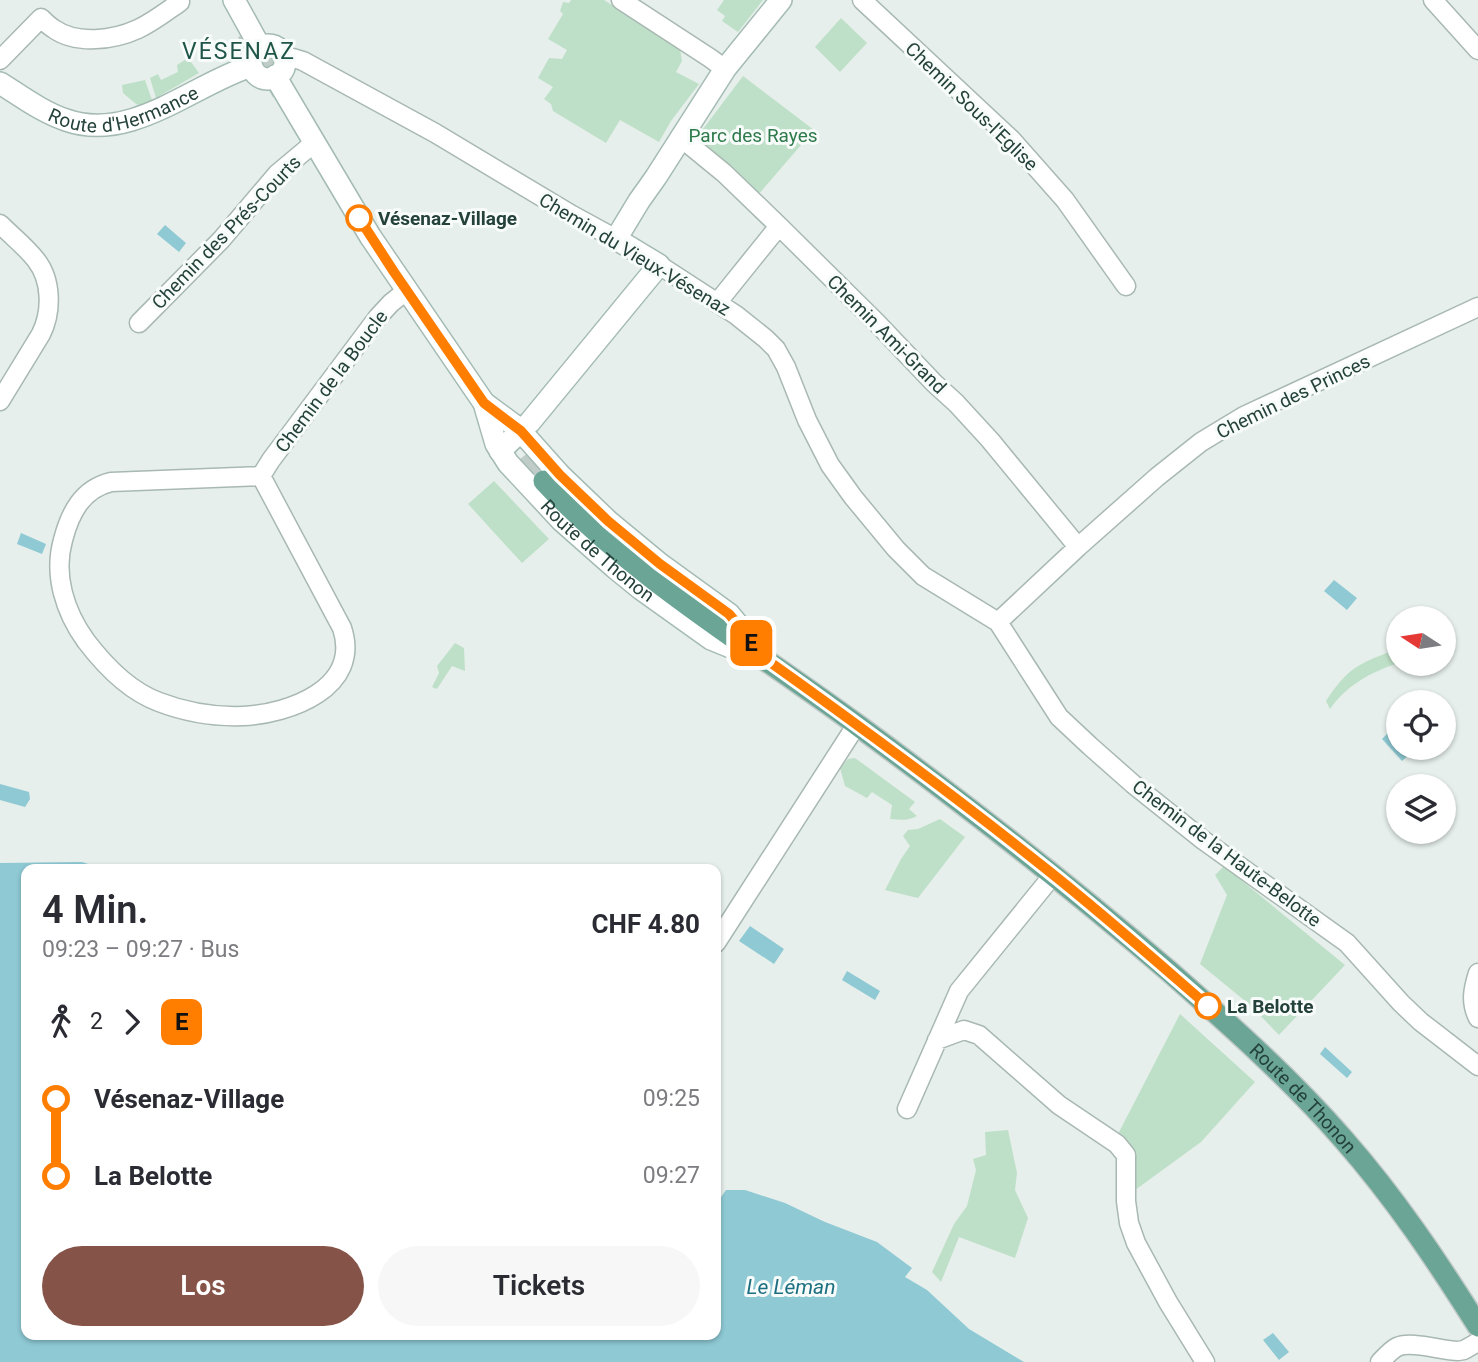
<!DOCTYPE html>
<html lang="de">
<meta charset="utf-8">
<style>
:root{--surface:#fff;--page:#f7f7f7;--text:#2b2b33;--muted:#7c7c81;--accent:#855347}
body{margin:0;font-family:Roboto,sans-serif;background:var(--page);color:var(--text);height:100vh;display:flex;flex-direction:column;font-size:26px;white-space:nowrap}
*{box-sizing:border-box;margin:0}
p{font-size:23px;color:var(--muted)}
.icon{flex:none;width:38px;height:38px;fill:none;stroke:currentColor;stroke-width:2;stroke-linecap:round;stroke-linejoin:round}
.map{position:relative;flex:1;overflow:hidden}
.drawer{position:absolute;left:21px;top:864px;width:700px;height:476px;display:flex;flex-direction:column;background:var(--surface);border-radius:14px;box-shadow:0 2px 5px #0004}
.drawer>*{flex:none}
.badge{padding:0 14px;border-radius:10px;font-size:24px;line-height:46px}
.needle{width:46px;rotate:282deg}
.controls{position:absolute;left:1386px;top:606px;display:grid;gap:14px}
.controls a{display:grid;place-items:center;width:70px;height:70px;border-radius:50%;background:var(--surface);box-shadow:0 2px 5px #0004;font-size:35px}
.map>.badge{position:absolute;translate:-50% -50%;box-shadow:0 0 0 4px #fff}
.legs{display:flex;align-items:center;gap:10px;height:77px;padding:0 21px;font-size:23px}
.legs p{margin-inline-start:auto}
.head{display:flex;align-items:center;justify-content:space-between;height:119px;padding:0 21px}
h1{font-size:38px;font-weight:600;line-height:52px}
.cta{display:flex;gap:14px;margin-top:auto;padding:14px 21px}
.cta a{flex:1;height:80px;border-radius:42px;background:var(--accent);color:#fff;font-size:28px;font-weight:600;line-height:80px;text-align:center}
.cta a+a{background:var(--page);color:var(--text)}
ul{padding:0 21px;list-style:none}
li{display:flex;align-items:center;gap:24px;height:77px;font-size:26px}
li i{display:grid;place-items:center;width:10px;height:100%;margin:0 9px;background:currentColor}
li i::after{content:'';width:18px;height:18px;margin:-9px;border:5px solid;border-radius:50%;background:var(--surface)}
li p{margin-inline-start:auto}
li:first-child i{background:linear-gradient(#0000 50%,currentColor 0)}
li:last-child i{background:linear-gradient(currentColor 50%,#0000 0)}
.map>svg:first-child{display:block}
.green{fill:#bfe0c8}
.water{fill:#8ec9d4}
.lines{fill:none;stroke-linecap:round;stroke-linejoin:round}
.primary-tunnel{stroke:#bfccc8;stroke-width:21;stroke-dasharray:21 10;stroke-linecap:butt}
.street-casing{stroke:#a8b8b2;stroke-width:21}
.secondary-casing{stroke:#a4bbb3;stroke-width:24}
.primary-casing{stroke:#c2cac8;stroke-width:24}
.street{stroke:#fff;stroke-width:18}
.secondary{stroke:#fff;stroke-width:21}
.primary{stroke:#6aa596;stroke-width:21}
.line-1-casing{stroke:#fff;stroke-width:16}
.line-1{stroke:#ff7e00;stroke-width:10}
.stop-1-dot{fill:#fff;stroke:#ff7e00;stroke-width:3.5}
.labels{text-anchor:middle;stroke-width:6;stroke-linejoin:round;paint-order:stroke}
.street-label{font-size:19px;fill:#24423a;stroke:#f7fbf9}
.park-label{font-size:19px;fill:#2d7a4b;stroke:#f7fbf9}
.stop-label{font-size:19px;font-weight:bold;fill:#24423a;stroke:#f7fbf9;text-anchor:start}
.water-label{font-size:21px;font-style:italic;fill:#1c6f80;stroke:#f7fbf9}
.quarter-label{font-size:23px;letter-spacing:2px;fill:#1f5548;stroke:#f7fbf9}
</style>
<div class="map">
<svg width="1478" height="1362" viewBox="0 0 1478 1362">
<rect width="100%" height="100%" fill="#e6efeb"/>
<path class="green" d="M571,0H604L680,49L682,61L676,72L699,84L671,121L659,142L620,120L606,143L553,111L551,104L544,99L553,87L538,78L549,58L562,59L567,50L548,39L563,14L560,11L563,2L569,3Z
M724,0H763L738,32L722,21L725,16L717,10Z
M841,18L867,43L840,72L815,47Z
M188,58L199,73L156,98L150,78L158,74L161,80L178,72L177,65Z
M743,76L814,130L758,195L697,137Z
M145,80L152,100L139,105L136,104L123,93L122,85Z
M494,481L549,539L522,563L468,504Z
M455,643L464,648L465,671L452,666L437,689L432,687L439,673L437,666Z
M1398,649V663C1370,673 1348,684 1330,709L1326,701C1349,666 1360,663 1398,649Z
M855,758L915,802L909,809L917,816C908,821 900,820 890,819L892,805L872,792L867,798L845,786L840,768L848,759Z
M940,819L965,837L918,898L885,890L901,859L910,846L903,836L908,830L918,829Z
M1224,866L1345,965L1279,1035L1250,1005L1200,964L1227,895L1215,875Z
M1180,1014L1255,1082L1201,1142L1131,1193L1117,1136Z
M1008,1130L1017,1173L1015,1190L1028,1218L1015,1258L959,1237L941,1282L932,1272L954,1224L967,1206L976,1170L973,1159L986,1155L985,1132Z"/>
<path class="water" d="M165,225L186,243L179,252L157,234Z
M21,533L46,544L42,554L17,544Z
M1334,580L1357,598L1347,610L1324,591Z
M1390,731L1398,740V747H1404L1410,754L1402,761L1382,739Z
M0,784L29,792L30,799L25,807L0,800Z
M82,862L107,870H26V1335H716V1204L726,1190H745L785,1203L825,1222L877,1242L912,1268L905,1277L927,1290L969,1329L1024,1362H0V863Z
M750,926L784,949L774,964L739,941Z
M847,971L880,991L875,1000L842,980Z
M1325,1047L1352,1072L1347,1078L1320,1054Z
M1273,1333L1289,1352L1279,1360L1263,1340Z"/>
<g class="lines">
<path class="primary-tunnel" d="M247,32L282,92
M486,407L544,481"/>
<defs>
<path id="street" d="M621,0L710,58L725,69
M862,0L1011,139L1065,200L1126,286
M1433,0L1478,50
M283,58H293L303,61L435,133L572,215L616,239
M0,60L41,18C45,22 49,26 54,29C77,45 114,40 138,29C153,22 167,11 180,2
M680,137L724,173L779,226L877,323L934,383L956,403L990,440L1078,547
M0,224C12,236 26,247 36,260C52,280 52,312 41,334L0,401
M659,265L736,315L766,339L776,349L786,367L807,420L830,465L853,497L896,549L923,576L998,622L1059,717L1090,746L1133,784L1203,840L1347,943L1401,1003L1421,1022L1478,1066
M717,303L779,226
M139,323L221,240L277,174L314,143
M261,476L342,628C362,688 289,714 243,716C214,717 185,712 159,702C129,691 105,666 86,641C65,612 53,575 63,540C70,513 82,489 111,482Z
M261,476L271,460L378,317L391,303L406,291
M998,622L1078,547L1157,477L1201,442L1244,416L1478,307
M716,943L857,724
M1478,973C1473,989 1470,1002 1478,1018
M937,1040L964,1030L979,1035L1059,1105L1117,1144L1126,1155V1201L1129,1223L1136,1243L1168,1302L1205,1362
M907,1109L959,991L1053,875
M1380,1362C1385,1357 1391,1350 1397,1347C1411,1340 1442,1351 1458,1351L1464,1350L1478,1342"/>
<g id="secondary">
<path d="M234,0L260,47"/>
<circle cx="268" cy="62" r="17"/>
<path id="s1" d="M275,76L370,236L484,403L496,444L508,463L562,521L614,567L641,589L711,639L733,648L754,652"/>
<path id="s2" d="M0,83C21,96 42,112 66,120C131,143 192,85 251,66"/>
<path d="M484,403L518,428L560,475L608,521L660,564L729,614L744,632L756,652"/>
<path d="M500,451L530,422L659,265L616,239L639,201L656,177L725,69L781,0"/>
</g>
<g id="primary">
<path id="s3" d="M544,481C635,579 753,648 860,727C966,805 1070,886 1170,972C1230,1025 1291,1079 1344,1140C1395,1198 1437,1261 1478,1326"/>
</g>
</defs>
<use href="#street" class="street-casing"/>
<use href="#secondary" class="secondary-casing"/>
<use href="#primary" class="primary-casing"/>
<use href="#street" class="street"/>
<use href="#secondary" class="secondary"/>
<use href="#primary" class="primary"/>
</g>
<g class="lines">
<defs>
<path id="line-1" d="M359,218L394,272L484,403L521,431L560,475L608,521L660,564L729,614L744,632L756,652C856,723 954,795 1050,872C1104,915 1156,961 1208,1006"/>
</defs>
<use href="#line-1" class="line-1-casing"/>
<use href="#line-1" class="line-1"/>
</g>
<g class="stop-1-dot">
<circle cx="359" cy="218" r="12"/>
<circle cx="1208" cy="1006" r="12"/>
</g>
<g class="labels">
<g class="street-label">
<text dy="7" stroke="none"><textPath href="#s2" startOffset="136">Route d'Hermance</textPath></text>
<text transform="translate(972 106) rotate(44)" y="7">Chemin Sous-l'Eglise</text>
<text transform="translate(226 232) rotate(-46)" y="7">Chemin des Prés-Courts</text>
<text transform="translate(635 254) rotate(31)" y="7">Chemin du Vieux-Vésenaz</text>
<text transform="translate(887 334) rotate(45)" y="7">Chemin Ami-Grand</text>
<text transform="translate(331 381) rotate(-53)" y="7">Chemin de la Boucle</text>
<text transform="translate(1293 396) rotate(-26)" y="7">Chemin des Princes</text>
<text dy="7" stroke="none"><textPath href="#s1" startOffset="579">Route de Thonon</textPath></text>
<text transform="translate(1227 853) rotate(37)" y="7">Chemin de la Haute-Belotte</text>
<text dy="7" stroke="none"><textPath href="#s3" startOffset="980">Route de Thonon</textPath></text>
</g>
<g class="park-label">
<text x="753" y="142">Parc des Rayes</text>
</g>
<g class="stop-label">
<text x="378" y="225">Vésenaz-Village</text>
<text x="1227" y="1013">La Belotte</text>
</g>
<g class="water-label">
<text x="791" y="1294">Le Léman</text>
</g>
<g class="quarter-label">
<text x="239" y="59">VÉSENAZ</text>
</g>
</g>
</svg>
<div class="controls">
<a><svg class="needle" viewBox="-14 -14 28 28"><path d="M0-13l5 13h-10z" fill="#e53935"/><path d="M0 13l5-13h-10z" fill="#7c7c81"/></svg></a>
<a><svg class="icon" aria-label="locate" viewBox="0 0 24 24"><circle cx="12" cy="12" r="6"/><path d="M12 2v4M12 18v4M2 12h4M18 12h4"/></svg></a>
<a><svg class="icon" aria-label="layers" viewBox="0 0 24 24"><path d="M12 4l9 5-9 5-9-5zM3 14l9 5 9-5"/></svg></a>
</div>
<b class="badge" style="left:751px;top:643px;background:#ff7e00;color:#111">E</b>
<section class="drawer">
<div class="head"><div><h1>4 Min.</h1><p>09:23 – 09:27 · Bus</p></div><b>CHF 4.80</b></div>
<div class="legs"><svg class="icon" aria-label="walk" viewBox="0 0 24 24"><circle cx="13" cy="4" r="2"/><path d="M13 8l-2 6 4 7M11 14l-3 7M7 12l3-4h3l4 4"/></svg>2<svg class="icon" aria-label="forward" viewBox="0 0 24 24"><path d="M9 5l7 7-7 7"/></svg><b class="badge" style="background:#ff7e00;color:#111">E</b></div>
<ul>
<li><i style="color:#ff7e00"></i><b>Vésenaz-Village</b><p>09:25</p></li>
<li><i style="color:#ff7e00"></i><b>La Belotte</b><p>09:27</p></li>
</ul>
<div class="cta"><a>Los</a><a>Tickets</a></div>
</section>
</div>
